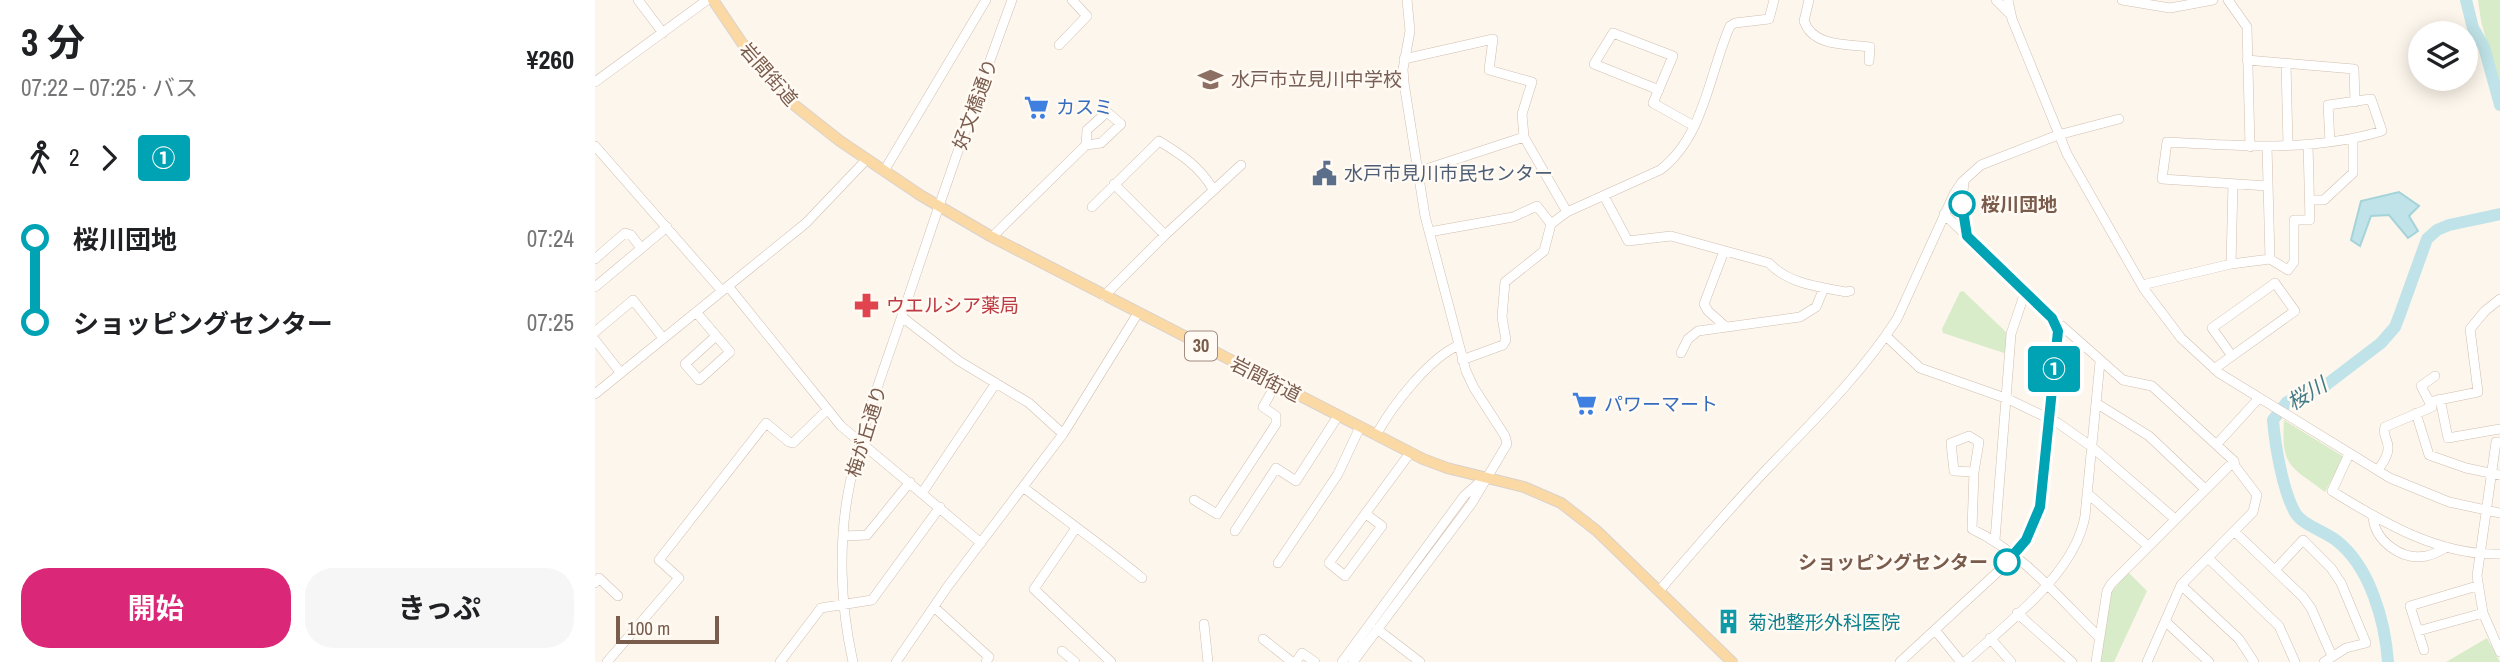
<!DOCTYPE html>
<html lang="ja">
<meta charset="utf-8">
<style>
:root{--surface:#fff;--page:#f6f6f6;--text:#202124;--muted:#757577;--accent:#db2777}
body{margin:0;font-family:"Archivo Narrow","Noto Sans JP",sans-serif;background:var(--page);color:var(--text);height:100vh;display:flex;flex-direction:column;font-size:26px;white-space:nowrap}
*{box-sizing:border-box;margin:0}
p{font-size:23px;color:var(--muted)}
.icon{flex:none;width:38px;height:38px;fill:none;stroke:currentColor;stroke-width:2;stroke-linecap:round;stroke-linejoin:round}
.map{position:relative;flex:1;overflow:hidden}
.side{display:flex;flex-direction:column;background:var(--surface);width:595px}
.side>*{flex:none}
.badge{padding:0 14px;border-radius:5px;font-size:24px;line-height:46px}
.fabs{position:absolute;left:1813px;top:21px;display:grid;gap:14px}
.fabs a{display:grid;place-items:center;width:70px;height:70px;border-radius:50%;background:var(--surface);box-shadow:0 4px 18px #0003;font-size:35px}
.scale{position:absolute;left:21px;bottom:18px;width:103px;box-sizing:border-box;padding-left:7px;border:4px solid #7a5c4d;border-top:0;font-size:19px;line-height:24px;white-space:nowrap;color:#7a5c4d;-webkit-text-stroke:5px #fffaf3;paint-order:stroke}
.map>.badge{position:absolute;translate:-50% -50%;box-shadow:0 0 0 4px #fff}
.legs{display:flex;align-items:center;gap:10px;height:77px;padding:0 21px;font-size:23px}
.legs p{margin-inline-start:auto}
.overview{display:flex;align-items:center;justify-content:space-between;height:119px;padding:0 21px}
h1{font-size:38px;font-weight:700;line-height:52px}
.action{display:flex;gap:14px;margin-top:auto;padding:14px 21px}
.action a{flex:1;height:80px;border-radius:28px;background:var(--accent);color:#fff;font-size:28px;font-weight:700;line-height:80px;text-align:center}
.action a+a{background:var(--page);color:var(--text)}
ul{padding:0 21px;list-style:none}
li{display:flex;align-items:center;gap:24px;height:84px;font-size:26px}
li i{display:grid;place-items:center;width:10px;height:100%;margin:0 9px;background:currentColor}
li i::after{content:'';width:18px;height:18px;margin:-9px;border:5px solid;border-radius:50%;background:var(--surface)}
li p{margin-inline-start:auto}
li:first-child i{background:linear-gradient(#0000 50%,currentColor 0)}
li:last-child i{background:linear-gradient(currentColor 50%,#0000 0)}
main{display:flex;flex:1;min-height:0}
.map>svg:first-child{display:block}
.green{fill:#d8ecc9}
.water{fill:#bfe3e8;stroke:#a5d3da;stroke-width:2}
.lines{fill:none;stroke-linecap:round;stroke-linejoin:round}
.river{stroke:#bfe3e8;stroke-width:12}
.minor-casing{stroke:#d1beb0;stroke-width:10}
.major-casing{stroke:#dad1cd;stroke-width:12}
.minor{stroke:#fff;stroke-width:9}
.major{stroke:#fbd9a5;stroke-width:10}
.line-1-casing{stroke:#fff;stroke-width:16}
.line-1{stroke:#00a3b4;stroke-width:10}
.stop-1-dot{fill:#fff;stroke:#00a3b4;stroke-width:3.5}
.labels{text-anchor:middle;stroke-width:5;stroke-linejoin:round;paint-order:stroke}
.shield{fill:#fffaf3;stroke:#a28b7f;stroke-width:2}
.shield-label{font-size:18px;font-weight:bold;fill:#7a5c4d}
.street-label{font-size:19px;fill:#7a5c4d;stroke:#fffaf3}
.education-label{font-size:19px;fill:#785e54;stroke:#fffaf3;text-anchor:start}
.shop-label{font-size:19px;fill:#366cbe;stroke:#fffaf3;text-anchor:start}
.service-label{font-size:19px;fill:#4e5e75;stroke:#fffaf3;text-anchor:start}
.stop-label{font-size:19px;font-weight:bold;fill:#7a5c4d;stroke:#fffaf3;text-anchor:start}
.health-label{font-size:19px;fill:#be3a42;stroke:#fffaf3;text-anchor:start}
.culture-label{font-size:19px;fill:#0d838f;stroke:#fffaf3;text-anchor:start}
.water-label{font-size:21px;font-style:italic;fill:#437c86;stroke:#fffaf3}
</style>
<main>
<section class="side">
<div class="overview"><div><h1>3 分</h1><p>07:22 – 07:25 · バス</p></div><b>¥260</b></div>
<div class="legs"><svg class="icon" aria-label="walk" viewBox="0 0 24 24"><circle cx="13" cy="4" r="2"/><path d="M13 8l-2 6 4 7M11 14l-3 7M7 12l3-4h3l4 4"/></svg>2<svg class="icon" aria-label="forward" viewBox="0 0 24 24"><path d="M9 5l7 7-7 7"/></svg><b class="badge" style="background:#00a3b4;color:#fff">①</b></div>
<ul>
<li><i style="color:#00a3b4"></i><b>桜川団地</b><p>07:24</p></li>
<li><i style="color:#00a3b4"></i><b>ショッピングセンター</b><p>07:25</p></li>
</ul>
<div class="action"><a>開始</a><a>きっぷ</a></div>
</section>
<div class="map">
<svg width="1905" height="662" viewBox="0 0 1905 662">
<rect width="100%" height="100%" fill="#fdf6ec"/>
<path class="green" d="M1883,0H1905V90L1886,21Z
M1368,291L1411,332V351L1409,353L1348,333L1347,329L1365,292Z
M1689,420L1749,457L1730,492C1695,466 1686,467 1689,420Z
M1533,572L1552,591L1519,662H1505L1515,594Z
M1892,638L1905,662H1851Z"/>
<path class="water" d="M1804,192L1824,206L1814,216L1823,231L1813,238L1794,215L1776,216L1765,246L1756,240L1766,201Z"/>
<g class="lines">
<path class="river" d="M1871,0L1878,28L1889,47L1905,105
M1793,662C1790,621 1775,567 1742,541C1730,531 1709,526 1701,514C1688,493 1680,445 1678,420L1692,402L1731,385L1786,343L1800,327L1805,314L1832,239L1842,230L1854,225L1905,214"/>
<defs>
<path id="minor" d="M43,0L68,33
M1214,0L1209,21C1218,47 1252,44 1275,47L1274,61
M1401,0L1414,13
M1413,0L1417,19L1472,154L1549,289L1586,338L1624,373L1795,478L1854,502L1905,513
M1527,0L1575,8L1618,0
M1633,0L1652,27L1655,147
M464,45L492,16L477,0
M809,59L898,39L894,70L937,82L927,114L929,137L972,212
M1652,60L1759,69L1760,102
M1691,64L1693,145
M0,82L112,0
M1064,90L999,64L1018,33L1078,56L1058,103L1099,126
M0,146L127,291
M1672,146L1675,259
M289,171L391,0
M822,172L929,137
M1369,182L1366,210L1372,234
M519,184L570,235
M1673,186L1567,179L1572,142C1644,146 1718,152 1787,131L1776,99L1733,105L1735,142
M1009,196L1033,241L1076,236L1174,263C1193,284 1225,287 1251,292L1255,291
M1715,200H1729L1758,173V140
M497,207L564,141C587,155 604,166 618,189
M834,232L918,217L942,206L956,224
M397,237L491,145L506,143L526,124L512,112L492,130L491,145
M1129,251L1109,304L1113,311L1131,327
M0,259L30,233L36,235L46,248
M1636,264L1638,184
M1547,285L1636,264L1675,259L1693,270L1699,262V220H1715L1713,144
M133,286L246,426L386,543
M0,287L72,227
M509,296L570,235L646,165
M101,312L135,352L104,380L90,364L121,336
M307,317L364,361L434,403L468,434
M1462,326H1467L1528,380L1557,386L1639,461L1640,466L1662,495L1658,512L1586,585L1552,662
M0,332L38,300L68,338
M1291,336L1325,368L1413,399L1463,423L1497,447L1580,519
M0,340L25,372
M1086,353L1093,339L1103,331L1205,317L1221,307L1229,288
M867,360L908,345L911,340L907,317L910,282L949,251L956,224L972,212L1065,170C1109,137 1114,74 1135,26L1140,23L1174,19L1179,0
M1619,369L1700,311L1680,283L1617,328L1637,356
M0,394L211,223L272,159
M1845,399L1853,438L1905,429
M1834,402L1883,392L1875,329L1890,311L1905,299
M1501,403L1554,436L1610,489
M1821,413L1834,455L1871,468L1905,475
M781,435C798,405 833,359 864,345
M1905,442H1901L1882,576L1888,613L1905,652
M1622,444L1664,398
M1754,454L1737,491C1787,522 1844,556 1905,554
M1783,470C1787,464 1793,457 1793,449C1794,440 1787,436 1790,427L1837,407L1826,386L1840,376
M1379,472L1359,471L1356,443L1374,436L1384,442L1379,472L1377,529C1429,554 1464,598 1505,638
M428,487C468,518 508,546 547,578
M327,493L401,383
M1492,493L1553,546
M599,500L622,514L681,424V416L668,407L681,384
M771,514L787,526L750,576L734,563L815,453
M1778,517C1780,541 1807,561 1831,556C1838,555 1845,551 1852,547
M481,528L439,589L516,662
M640,531L681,468L701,481L743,416
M1640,532L1708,597L1716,608L1737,656
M249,536L272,535L315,482
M1400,540L1416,334L1430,292
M1613,558L1684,626L1700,662
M683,563L743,474L765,427
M1680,570L1708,540L1736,568L1746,583L1771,643L1751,648L1729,662
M0,583L4,578L23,596
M1586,585L1644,639L1659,662
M1064,591C1099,550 1134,509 1171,470C1218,421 1265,376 1302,319L1359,194L1367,182L1386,165L1463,135L1524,119
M339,607L394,657L391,662
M1422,613L1477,662
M1570,621L1614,662
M609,624L613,662
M782,629L825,662
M1340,630L1366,662
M1823,631L1888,613
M1395,638L1416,662
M668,639L697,662
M1829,650L1815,606L1882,586
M467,651L480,662
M12,662L84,578L64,560L171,423L194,442L198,443L232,410
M185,662L226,608L277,600L345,507
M258,662C245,605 243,540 255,483C268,421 294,356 314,295C347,196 381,98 417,0
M301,662L353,586L468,434L543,313
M701,662L707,653L720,662
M747,662L869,496L887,480
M758,662L877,503L912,444L910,436L879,388L871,371L830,216L809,83L808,69L815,31L812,0
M1305,662L1421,555L1436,532L1447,496L1462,326L1457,318L1349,214
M1370,662C1412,623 1480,574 1490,516L1505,362
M1501,662L1512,591L1516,584L1639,461"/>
<path id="major" d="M118,0L147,43L198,104L245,141L325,195L397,237L828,459L852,468L929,487L966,503L1002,531L1137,662"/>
</defs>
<use href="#minor" class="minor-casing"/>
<use href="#major" class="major-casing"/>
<use href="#minor" class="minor"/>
<use href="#major" class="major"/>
</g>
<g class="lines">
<defs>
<path id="line-1" d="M1367,204L1372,236L1457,318L1463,331L1445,507L1431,540L1412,562"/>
</defs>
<use href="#line-1" class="line-1-casing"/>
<use href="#line-1" class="line-1"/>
</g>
<defs>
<symbol id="school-bare" viewBox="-9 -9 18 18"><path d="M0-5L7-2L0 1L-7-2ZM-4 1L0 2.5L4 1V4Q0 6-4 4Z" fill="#8d6e63" stroke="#fffaf3" stroke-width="2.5" paint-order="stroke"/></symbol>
<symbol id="supermarket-bare" viewBox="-9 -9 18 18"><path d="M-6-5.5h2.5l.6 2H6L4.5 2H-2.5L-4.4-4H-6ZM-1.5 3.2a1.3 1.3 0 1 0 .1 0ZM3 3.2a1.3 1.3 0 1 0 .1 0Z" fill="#3f7fe0" stroke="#fffaf3" stroke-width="2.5" paint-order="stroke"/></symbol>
<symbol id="civic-bare" viewBox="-9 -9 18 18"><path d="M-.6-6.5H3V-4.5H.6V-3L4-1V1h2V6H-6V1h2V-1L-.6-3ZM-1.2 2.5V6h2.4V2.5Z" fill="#5c6f8a" stroke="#fffaf3" stroke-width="2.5" paint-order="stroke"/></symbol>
<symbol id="pharmacy-bare" viewBox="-9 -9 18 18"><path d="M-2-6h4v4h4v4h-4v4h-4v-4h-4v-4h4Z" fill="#e0444e" stroke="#fffaf3" stroke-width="2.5" paint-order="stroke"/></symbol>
<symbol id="building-bare" viewBox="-9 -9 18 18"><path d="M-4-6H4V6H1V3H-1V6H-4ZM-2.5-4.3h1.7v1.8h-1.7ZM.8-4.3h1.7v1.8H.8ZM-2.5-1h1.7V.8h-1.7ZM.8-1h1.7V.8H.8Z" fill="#0f9aa8" stroke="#fffaf3" stroke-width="2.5" paint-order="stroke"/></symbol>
</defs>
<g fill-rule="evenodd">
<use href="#school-bare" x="598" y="62" width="35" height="35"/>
<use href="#supermarket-bare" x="424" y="90" width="35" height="35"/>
<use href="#civic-bare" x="712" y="156" width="35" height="35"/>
<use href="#pharmacy-bare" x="254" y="288" width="35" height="35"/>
<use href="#supermarket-bare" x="972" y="386" width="35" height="35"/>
<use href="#building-bare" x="1116" y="604" width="35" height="35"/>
</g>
<g class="stop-1-dot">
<circle cx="1367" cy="204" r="12"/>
<circle cx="1412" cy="562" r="12"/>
</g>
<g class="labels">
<rect class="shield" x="590" y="331.5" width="32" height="29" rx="5"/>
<g class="shield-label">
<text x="606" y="352">30</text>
</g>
<g class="street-label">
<text transform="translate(174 74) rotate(49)" y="7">岩間街道</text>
<text transform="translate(380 104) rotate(-70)" y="7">好文橋通り</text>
<text transform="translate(671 379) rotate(27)" y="7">岩間街道</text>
<text transform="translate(271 431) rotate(-73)" y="7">梅が丘通り</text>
</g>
<g class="education-label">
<text x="636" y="86">水戸市立見川中学校</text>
</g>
<g class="shop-label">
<text x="461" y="114">カスミ</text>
<text x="1009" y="411">パワーマート</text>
</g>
<g class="service-label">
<text x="749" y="180">水戸市見川市民センター</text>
</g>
<g class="stop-label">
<text x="1386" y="211">桜川団地</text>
<text x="1393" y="569" text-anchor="end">ショッピングセンター</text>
</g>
<g class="health-label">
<text x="291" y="312">ウエルシア薬局</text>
</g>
<g class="culture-label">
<text x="1153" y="629">菊池整形外科医院</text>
</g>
<g class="water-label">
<text transform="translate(1712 394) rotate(-31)" y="7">桜川</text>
</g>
</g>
</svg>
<div class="fabs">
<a><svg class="icon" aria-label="layers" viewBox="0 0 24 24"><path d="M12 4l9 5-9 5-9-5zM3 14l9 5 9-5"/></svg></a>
</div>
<div class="scale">100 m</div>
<b class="badge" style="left:1459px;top:369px;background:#00a3b4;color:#fff">①</b>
</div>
</main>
